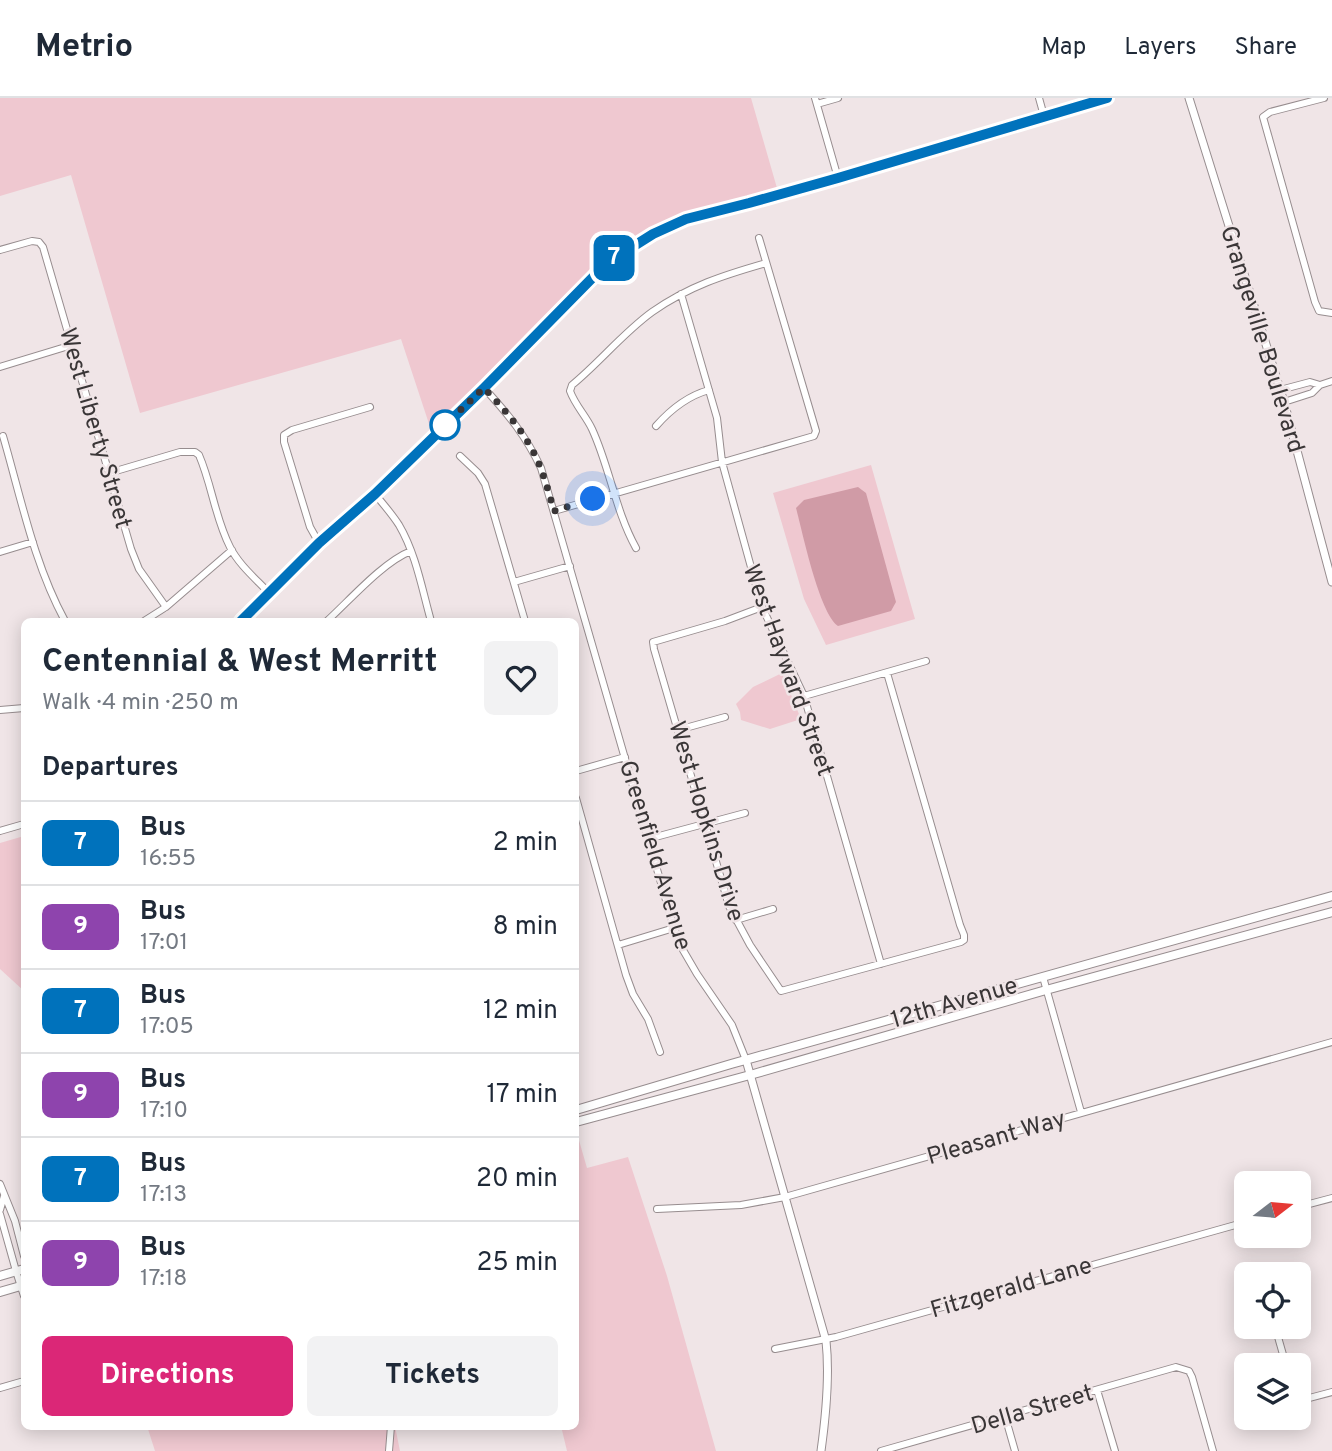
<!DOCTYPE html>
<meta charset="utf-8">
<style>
:root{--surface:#fff;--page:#f2f2f3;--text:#1f2937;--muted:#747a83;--line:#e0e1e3;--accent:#db2777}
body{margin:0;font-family:Overpass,sans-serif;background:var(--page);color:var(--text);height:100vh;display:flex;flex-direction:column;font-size:26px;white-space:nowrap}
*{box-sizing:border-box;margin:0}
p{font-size:23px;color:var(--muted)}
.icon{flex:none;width:38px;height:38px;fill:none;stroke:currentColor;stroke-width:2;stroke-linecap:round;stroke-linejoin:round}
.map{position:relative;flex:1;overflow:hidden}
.panel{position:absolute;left:21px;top:520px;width:558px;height:812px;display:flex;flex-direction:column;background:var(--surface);border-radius:10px;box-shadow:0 4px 18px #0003}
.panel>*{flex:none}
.badge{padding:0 14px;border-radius:10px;font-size:24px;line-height:46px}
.needle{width:46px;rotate:74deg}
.controls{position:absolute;left:1234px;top:1073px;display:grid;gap:14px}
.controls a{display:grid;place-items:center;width:77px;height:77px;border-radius:10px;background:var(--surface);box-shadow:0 4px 18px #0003;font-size:35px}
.you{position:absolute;width:35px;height:35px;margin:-18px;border:5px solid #fff;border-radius:50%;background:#1a73e8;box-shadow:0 0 0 10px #1a73e833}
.map>.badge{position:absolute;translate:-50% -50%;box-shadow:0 0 0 4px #fff}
h2{padding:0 21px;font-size:26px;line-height:63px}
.round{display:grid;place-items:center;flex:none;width:74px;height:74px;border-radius:10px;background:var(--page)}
.overview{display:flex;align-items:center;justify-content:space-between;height:119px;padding:0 21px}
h1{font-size:33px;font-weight:700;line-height:52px}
.button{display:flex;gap:14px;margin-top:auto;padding:14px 21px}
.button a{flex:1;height:80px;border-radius:10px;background:var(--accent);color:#fff;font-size:28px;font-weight:700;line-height:80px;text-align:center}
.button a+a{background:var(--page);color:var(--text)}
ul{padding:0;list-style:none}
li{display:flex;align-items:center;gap:21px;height:84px;padding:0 21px;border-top:2px solid var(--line)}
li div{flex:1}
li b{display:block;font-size:26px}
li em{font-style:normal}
li .badge{min-width:77px;font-weight:700;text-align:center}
header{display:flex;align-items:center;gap:42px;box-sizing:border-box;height:98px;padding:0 35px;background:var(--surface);border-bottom:2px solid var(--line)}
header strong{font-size:33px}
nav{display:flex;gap:38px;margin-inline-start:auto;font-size:24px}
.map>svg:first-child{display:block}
.green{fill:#efc8d0}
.water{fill:#d09ba6}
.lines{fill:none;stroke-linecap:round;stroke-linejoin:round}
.minor-casing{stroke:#978d8f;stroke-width:8}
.tertiary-casing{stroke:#978d8f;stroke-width:9}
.secondary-casing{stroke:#978d8f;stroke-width:10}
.minor{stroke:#fff;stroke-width:6}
.tertiary{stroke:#fff;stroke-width:7}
.secondary{stroke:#fff;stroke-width:8}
.line-casing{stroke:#fff;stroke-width:16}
.line{stroke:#0072bc;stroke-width:10}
.walk{stroke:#3a3637;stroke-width:7;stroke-dasharray:0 12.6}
.stop-dot{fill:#fff;stroke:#0072bc;stroke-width:3.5}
.labels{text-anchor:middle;stroke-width:5;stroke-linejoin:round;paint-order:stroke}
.street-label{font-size:24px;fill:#3a3637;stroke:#f0e5e7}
</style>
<header>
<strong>Metrio</strong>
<nav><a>Map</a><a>Layers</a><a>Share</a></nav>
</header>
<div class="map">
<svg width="1332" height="1353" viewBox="0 0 1332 1353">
<rect width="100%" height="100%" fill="#f0e5e7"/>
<path class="green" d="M0,0H751L779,97L686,121L607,165L433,338L401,241L140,315L71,77L0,98Z
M871,367L915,521L826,547L804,501L773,395Z
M782,575L801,621L770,631L741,622L740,614L736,606L753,589Z
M24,738V893L0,871V745Z
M576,1032L587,1070L628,1059L667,1178L716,1353H567L561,1328H576Z
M147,1328H395L400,1353H155Z"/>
<path class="water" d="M858,389L866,395L896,504L891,513L838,528C819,514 803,436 796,410L804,402Z"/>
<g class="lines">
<defs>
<path id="minor" d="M815,0L838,80
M1039,0L1044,18
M1324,0L1270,14L1263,19L1315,204L1319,213L1332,215
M817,6L838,0
M0,152L32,143L39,144L43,149L131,451L139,471L166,509
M681,196L717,320L722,364L762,509L804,598L881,866
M0,269L72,247
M484,290C508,316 526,338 541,370L674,830L683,852L697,876L732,927L746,962
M1280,292L1310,284L1320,287
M1284,304L1312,295L1320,287L1332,283
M656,328C671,311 687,298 709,292
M3,338C21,400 34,466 65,523
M460,358L478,375L485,386L525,523
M109,375L180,354H195L199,357C212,387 215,420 230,449C239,467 256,481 269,495
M375,396C383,406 392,416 399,427C416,456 422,491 431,523
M554,413L814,338L816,333L759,140
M319,445L310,429L284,344V337L292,332L370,309
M636,450C615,412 610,370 592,331C586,318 575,307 570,293L572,287C600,264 623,235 652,214C689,188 724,177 766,165
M0,454L33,444
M514,484L570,468
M762,509L725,523L653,544L654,551L729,808L750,847L781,893L961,844L964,842V837L960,827L887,575
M144,523L166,509L232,452
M241,523L319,445L375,396L484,290L607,165L653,136L686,121L749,105L838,80L1107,0
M327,523C350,502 383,464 411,453
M804,598L926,563
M0,612L24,610
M678,632L725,619
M576,673L625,659
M576,700L626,877L633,896L648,921L660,954
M0,733L24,726
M648,741L745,715
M736,822L773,811
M618,847L674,830
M1043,879L1081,1014
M0,1086L15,1123L24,1158
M1298,1109L1332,1100
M657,1111L741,1107L785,1099L1332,944
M0,1112L4,1098
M0,1116L16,1173L24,1198
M1278,1239L1286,1267
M775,1251L836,1239L1246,1124
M0,1290L24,1283
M1097,1292L1115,1353
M1298,1303L1332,1294
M1005,1318L1015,1353
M389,1353L391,1328
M881,1353L1176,1269L1189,1273L1192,1279L1213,1353"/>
<path id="tertiary" d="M1189,0L1284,304L1332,484
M746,962L826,1243C830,1279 826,1317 821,1353"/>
<path id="secondary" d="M576,1012L731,966L1332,798
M576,1024L750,977L1046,892L1332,814
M0,1178L24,1171
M0,1194L24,1187"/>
</defs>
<use href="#minor" class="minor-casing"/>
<use href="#tertiary" class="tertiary-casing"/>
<use href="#secondary" class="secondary-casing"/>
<use href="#minor" class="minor"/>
<use href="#tertiary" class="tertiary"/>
<use href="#secondary" class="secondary"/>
</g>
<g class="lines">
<defs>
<path id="line" d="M241,523L319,445L375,396L484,290L607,165L653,136L686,121L749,105L838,80L1107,0"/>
</defs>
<use href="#line" class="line-casing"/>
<use href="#line" class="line"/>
<path class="walk" d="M445,327L439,332L484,290C507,314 529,339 541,371C546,384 550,399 554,413L593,401"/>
</g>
<circle class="stop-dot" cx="445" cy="327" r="14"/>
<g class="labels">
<g class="street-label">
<text transform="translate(1263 241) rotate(73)" y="8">Grangeville Boulevard</text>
<text transform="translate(96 330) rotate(74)" y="8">West Liberty Street</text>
<text transform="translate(789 572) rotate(70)" y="8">West Hayward Street</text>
<text transform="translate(707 723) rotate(73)" y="8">West Hopkins Drive</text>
<text transform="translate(656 757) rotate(73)" y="8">Greenfield Avenue</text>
<text transform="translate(954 904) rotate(-16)" y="8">12th Avenue</text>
<text transform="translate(996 1039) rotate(-16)" y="8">Pleasant Way</text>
<text transform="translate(1011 1189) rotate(-16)" y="8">Fitzgerald Lane</text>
<text transform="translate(1032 1311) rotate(-16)" y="8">Della Street</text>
</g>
</g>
</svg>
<div class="controls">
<a><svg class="needle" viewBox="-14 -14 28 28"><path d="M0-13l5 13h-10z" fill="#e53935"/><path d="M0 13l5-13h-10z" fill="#747a83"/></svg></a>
<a><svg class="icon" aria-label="locate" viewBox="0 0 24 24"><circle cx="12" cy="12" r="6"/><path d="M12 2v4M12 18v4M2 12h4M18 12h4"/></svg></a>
<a><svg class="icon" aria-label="layers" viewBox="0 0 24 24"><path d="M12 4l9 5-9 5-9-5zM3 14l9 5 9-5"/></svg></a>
</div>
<div class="you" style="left:593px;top:401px"></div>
<b class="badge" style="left:614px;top:160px;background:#0072bc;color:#fff">7</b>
<section class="panel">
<div class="overview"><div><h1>Centennial &amp; West Merritt</h1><p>Walk · 4 min · 250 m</p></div><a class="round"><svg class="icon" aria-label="heart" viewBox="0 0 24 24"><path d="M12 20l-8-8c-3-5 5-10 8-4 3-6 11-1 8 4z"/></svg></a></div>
<h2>Departures</h2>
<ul>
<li><span class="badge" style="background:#0072bc;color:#fff">7</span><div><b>Bus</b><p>16:55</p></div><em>2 min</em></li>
<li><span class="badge" style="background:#8e44ad;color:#fff">9</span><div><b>Bus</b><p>17:01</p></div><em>8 min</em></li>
<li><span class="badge" style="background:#0072bc;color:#fff">7</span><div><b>Bus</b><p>17:05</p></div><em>12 min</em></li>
<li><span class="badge" style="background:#8e44ad;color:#fff">9</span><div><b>Bus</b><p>17:10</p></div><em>17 min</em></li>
<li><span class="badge" style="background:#0072bc;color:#fff">7</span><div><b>Bus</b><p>17:13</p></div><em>20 min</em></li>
<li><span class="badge" style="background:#8e44ad;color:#fff">9</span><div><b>Bus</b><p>17:18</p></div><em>25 min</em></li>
</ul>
<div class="button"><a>Directions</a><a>Tickets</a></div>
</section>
</div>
